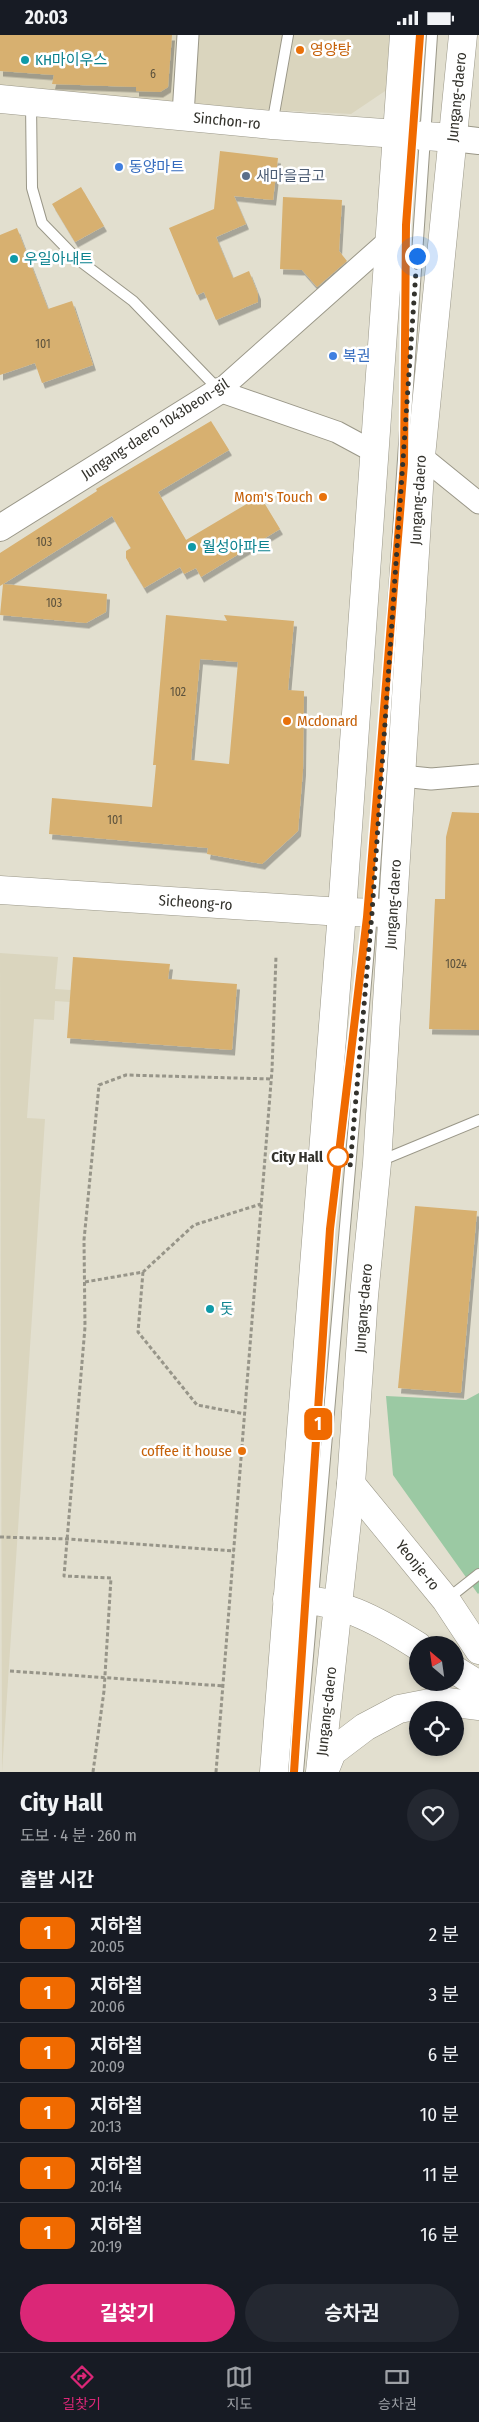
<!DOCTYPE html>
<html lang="ko">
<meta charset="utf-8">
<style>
:root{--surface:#171b24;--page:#242831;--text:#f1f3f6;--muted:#9ea1a6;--line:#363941;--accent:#db2777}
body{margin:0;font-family:"Fira Sans Condensed","Noto Sans KR",sans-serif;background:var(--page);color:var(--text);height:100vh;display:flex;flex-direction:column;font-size:19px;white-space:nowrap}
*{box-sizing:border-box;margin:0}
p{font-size:16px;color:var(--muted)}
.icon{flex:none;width:28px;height:28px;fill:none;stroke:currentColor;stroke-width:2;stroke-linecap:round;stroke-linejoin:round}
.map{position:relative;height:1737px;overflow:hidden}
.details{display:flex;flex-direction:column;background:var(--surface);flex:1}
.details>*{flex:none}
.badge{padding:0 10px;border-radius:8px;font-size:18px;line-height:32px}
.needle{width:32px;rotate:331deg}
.fabs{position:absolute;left:409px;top:1601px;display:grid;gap:10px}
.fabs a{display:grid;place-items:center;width:55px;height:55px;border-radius:50%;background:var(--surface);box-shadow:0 2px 8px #0003;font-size:25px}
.you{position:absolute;width:25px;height:25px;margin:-12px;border:4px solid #fff;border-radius:50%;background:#1a73e8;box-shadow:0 0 0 8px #1a73e833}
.map>.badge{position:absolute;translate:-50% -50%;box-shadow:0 0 0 2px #fff}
h2{padding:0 20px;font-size:19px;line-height:45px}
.round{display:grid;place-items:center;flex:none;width:52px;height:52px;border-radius:26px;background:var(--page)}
.head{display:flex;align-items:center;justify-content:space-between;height:85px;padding:0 20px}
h1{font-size:24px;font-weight:700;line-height:38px}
.action{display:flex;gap:10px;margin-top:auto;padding:10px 20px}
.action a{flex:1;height:58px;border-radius:30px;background:var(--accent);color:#fff;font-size:20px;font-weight:700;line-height:58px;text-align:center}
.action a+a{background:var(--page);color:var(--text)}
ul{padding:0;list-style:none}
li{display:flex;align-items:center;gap:15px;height:60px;padding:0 20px;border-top:1px solid var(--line)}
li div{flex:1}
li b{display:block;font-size:19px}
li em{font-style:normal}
li .badge{min-width:55px;font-weight:700;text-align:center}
.status{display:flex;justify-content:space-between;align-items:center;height:35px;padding:0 25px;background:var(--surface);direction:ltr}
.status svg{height:14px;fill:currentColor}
.tab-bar{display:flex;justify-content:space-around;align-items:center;height:70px;border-top:1px solid var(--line);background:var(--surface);font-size:14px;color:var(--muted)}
.tab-bar a{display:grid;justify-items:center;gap:2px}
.tab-bar .active{color:var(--accent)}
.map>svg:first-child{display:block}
.built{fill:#dad5be}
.green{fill:#9bc9a3}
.building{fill:#d7b070;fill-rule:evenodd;filter:url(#shadow)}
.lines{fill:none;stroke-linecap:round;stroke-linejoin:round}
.service-casing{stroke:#9a9788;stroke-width:12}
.minor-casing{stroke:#9a9788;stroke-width:23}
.tertiary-casing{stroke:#9a9788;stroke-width:28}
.secondary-casing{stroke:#9a9788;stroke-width:29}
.path{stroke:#979589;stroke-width:3;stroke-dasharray:4 2.5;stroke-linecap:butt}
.service{stroke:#fff;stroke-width:10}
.minor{stroke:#fff;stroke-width:21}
.tertiary{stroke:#fff;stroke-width:26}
.secondary{stroke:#fff;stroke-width:28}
.line-casing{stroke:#fff;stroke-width:11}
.line{stroke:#f06a00;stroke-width:8}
.walk{stroke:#33322c;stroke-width:5;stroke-dasharray:0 9}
.food-dot{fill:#e8710a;stroke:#fff;stroke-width:2}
.culture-dot{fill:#0f9aa8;stroke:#fff;stroke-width:2}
.shop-dot{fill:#3f7fe0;stroke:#fff;stroke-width:2}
.service-dot{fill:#5c6f8a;stroke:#fff;stroke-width:2}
.stop-dot{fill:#fff;stroke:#f06a00;stroke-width:2.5}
.labels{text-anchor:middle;stroke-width:5;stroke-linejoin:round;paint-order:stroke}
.number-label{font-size:12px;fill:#5c523d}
.food-label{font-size:15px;fill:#c56008;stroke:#fff;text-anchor:start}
.culture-label{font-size:15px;fill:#0d838f;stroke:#fff;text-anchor:start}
.street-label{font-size:15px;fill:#33322c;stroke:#fff}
.shop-label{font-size:15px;fill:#366cbe;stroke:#fff;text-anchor:start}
.service-label{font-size:15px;fill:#4e5e75;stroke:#fff;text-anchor:start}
.stop-label{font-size:15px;font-weight:bold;fill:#33322c;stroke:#fff;text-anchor:end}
</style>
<div class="status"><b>20:03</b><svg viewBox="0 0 49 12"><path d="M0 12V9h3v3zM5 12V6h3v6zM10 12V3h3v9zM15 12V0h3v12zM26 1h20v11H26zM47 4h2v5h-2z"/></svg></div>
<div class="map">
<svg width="479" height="1737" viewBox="0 0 479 1737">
<defs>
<filter id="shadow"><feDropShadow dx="3" dy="5.5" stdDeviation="0" flood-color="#0004"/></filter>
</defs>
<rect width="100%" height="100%" fill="#e2dfcf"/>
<path class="built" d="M0,0H395L394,50L351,79L198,71L136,63L0,53Z
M0,918L58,922L55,954L71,955L70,967L55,966L54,985L34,984L27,1083L45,1084L2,1737Z"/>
<path class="green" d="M479,1358V1558L478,1559L393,1440L386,1361L466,1365Z"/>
<path class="building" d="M0,0H172L168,52L160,57L136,56V52L52,49L54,40L0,36Z
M220,116L278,123L273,165L234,161L246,189L216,202L233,243L249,236L258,259V267L216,285L204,257L197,260L169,193L214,174Z
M81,152L104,191L75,207L52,169Z
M283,162L342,165L339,216L347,226L317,252L302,235L280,234Z
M17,193L48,274L72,266L93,330L42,348L35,328L0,340V200Z
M211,386L229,415L158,457L186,505L260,461L280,494L201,542L196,533L184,539L180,532L144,553L126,523V516L131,513L112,481L0,551V518L97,456L96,454Z
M3,549L107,559L106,577L86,588L0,580Z
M166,580L227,586L224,580L294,586L288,655L304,656L303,735L298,796L262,829L207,819L208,813L49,799L52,763L152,772L156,730H153ZM200,624L238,627L229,729L191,725Z
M452,777L479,778V995L429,994L435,864H445L446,802Z
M73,922L170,929L168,944L237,949L232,1015L67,1003Z
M415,1171L477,1176L461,1358L398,1353Z"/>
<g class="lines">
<defs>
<path id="service" d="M31,68L32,153L42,188L76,223L133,266L219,355
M272,90L288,0
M380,1126L479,1085
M446,1565L479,1539
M298,1737L372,878L432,0"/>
<path id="minor" d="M183,80L188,0
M376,418L337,397L219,356L390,204
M421,421L479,468
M402,741L431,744L479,740"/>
<path id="tertiary" d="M453,103L479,106
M0,493L219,356"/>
<g id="secondary">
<path id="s1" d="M0,64L272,90L453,103"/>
<path id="s2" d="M0,855L342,877L392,878"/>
<path id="s3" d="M351,1449L446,1565L479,1615"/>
<path d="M287,1564C337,1563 377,1585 418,1611"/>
<path d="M455,1635L479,1650"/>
<path d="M274,1737L342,877L404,0"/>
<path id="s4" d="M320,1737L351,1449L364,1261L377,1128L421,421L463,0"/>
<path d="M324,1737L332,1717L365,1692L399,1674L440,1666L479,1671"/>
</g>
</defs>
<use href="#service" class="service-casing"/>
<use href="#minor" class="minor-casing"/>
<use href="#tertiary" class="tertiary-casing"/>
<use href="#secondary" class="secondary-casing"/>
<path class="path" d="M143,1237L138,1297L197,1370L245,1379
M85,1247L143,1237L194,1190L261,1169
M0,1502L68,1504L234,1516
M10,1636L224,1651
M93,1737L104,1656L111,1543L64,1541L85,1292L84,1205L99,1050L126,1040L271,1044
M216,1737L272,1035L276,921"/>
<use href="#service" class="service"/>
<use href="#minor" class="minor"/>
<use href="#tertiary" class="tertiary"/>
<use href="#secondary" class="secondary"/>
</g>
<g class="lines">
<defs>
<path id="line" d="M294,1737L330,1194L367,882L404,429L406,190L420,0"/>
</defs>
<use href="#line" class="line-casing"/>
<use href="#line" class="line"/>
<path class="walk" d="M338,1122L350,1132L372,878L417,221"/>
</g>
<g class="food-dot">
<circle cx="300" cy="15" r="5"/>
<circle cx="323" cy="462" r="5"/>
<circle cx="287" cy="686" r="5"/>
<circle cx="242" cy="1416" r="5"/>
</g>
<g class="culture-dot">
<circle cx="25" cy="25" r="5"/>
<circle cx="14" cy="224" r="5"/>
<circle cx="192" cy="512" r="5"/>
<circle cx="210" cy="1274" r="5"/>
</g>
<g class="shop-dot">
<circle cx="119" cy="132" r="5"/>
<circle cx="333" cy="321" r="5"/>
</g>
<circle class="service-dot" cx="246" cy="141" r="5"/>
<circle class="stop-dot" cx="338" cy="1122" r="10"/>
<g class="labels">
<g class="number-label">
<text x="153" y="43">6</text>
<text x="43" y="313">101</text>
<text x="44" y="511">103</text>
<text x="54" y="572">103</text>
<text x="178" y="661">102</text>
<text x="115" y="789">101</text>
<text x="456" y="933">1024</text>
</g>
<g class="food-label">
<text x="310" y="20">영양탕</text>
<text x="313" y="467" text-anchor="end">Mom's Touch</text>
<text x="297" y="691">Mcdonard</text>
<text x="232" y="1421" text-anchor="end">coffee it house</text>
</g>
<g class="culture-label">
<text x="35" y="30">KH마이우스</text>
<text x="24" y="229">우일아내트</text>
<text x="202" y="517">월성아파트</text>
<text x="220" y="1279">돗</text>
</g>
<g class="street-label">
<text dy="5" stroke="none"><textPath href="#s4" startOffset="1681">Jungang-daero</textPath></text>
<text dy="5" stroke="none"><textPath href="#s1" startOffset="228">Sinchon-ro</textPath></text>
<text transform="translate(155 394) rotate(-33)" y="5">Jungang-daero 1043beon-gil</text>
<text dy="5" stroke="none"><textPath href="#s4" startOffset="1276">Jungang-daero</textPath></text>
<text dy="5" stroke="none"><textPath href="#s2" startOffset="196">Sicheong-ro</textPath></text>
<text dy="5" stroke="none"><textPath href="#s4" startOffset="871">Jungang-daero</textPath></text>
<text dy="5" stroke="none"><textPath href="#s4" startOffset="466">Jungang-daero</textPath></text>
<text dy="5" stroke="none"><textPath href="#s3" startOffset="105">Yeonje-ro</textPath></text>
<text dy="5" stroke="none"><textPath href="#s4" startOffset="61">Jungang-daero</textPath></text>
</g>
<g class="shop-label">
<text x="129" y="137">동양마트</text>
<text x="343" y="326">복권</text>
</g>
<g class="service-label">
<text x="256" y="146">새마을금고</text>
</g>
<g class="stop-label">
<text x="323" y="1127">City Hall</text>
</g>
</g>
</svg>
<div class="fabs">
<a><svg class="needle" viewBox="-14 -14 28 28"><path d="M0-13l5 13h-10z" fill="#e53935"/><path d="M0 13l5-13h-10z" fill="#9ea1a6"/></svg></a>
<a><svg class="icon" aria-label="locate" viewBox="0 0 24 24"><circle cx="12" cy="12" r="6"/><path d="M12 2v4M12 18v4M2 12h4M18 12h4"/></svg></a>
</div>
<div class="you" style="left:417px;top:221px"></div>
<b class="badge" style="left:318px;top:1389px;background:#f06a00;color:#fff">1</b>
</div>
<section class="details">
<div class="head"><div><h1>City Hall</h1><p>도보 · 4 분 · 260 m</p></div><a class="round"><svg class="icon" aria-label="heart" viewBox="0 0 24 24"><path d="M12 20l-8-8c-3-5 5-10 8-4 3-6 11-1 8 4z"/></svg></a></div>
<h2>출발 시간</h2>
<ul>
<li><span class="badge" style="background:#f06a00;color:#fff">1</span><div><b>지하철</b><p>20:05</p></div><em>2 분</em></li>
<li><span class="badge" style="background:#f06a00;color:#fff">1</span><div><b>지하철</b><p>20:06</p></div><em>3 분</em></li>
<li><span class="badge" style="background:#f06a00;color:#fff">1</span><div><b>지하철</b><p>20:09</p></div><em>6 분</em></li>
<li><span class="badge" style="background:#f06a00;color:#fff">1</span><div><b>지하철</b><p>20:13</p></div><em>10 분</em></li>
<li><span class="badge" style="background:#f06a00;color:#fff">1</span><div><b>지하철</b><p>20:14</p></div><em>11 분</em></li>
<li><span class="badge" style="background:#f06a00;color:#fff">1</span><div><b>지하철</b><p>20:19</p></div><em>16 분</em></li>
</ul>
<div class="action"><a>길찾기</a><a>승차권</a></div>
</section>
<nav class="tab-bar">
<a class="active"><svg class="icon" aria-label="directions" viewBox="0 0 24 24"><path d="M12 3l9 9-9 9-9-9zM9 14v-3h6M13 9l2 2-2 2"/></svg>길찾기</a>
<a><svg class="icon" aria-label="map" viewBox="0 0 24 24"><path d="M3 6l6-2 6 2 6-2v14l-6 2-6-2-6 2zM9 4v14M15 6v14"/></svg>지도</a>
<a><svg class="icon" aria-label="tickets" viewBox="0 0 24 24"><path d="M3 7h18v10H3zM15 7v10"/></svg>승차권</a>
</nav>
